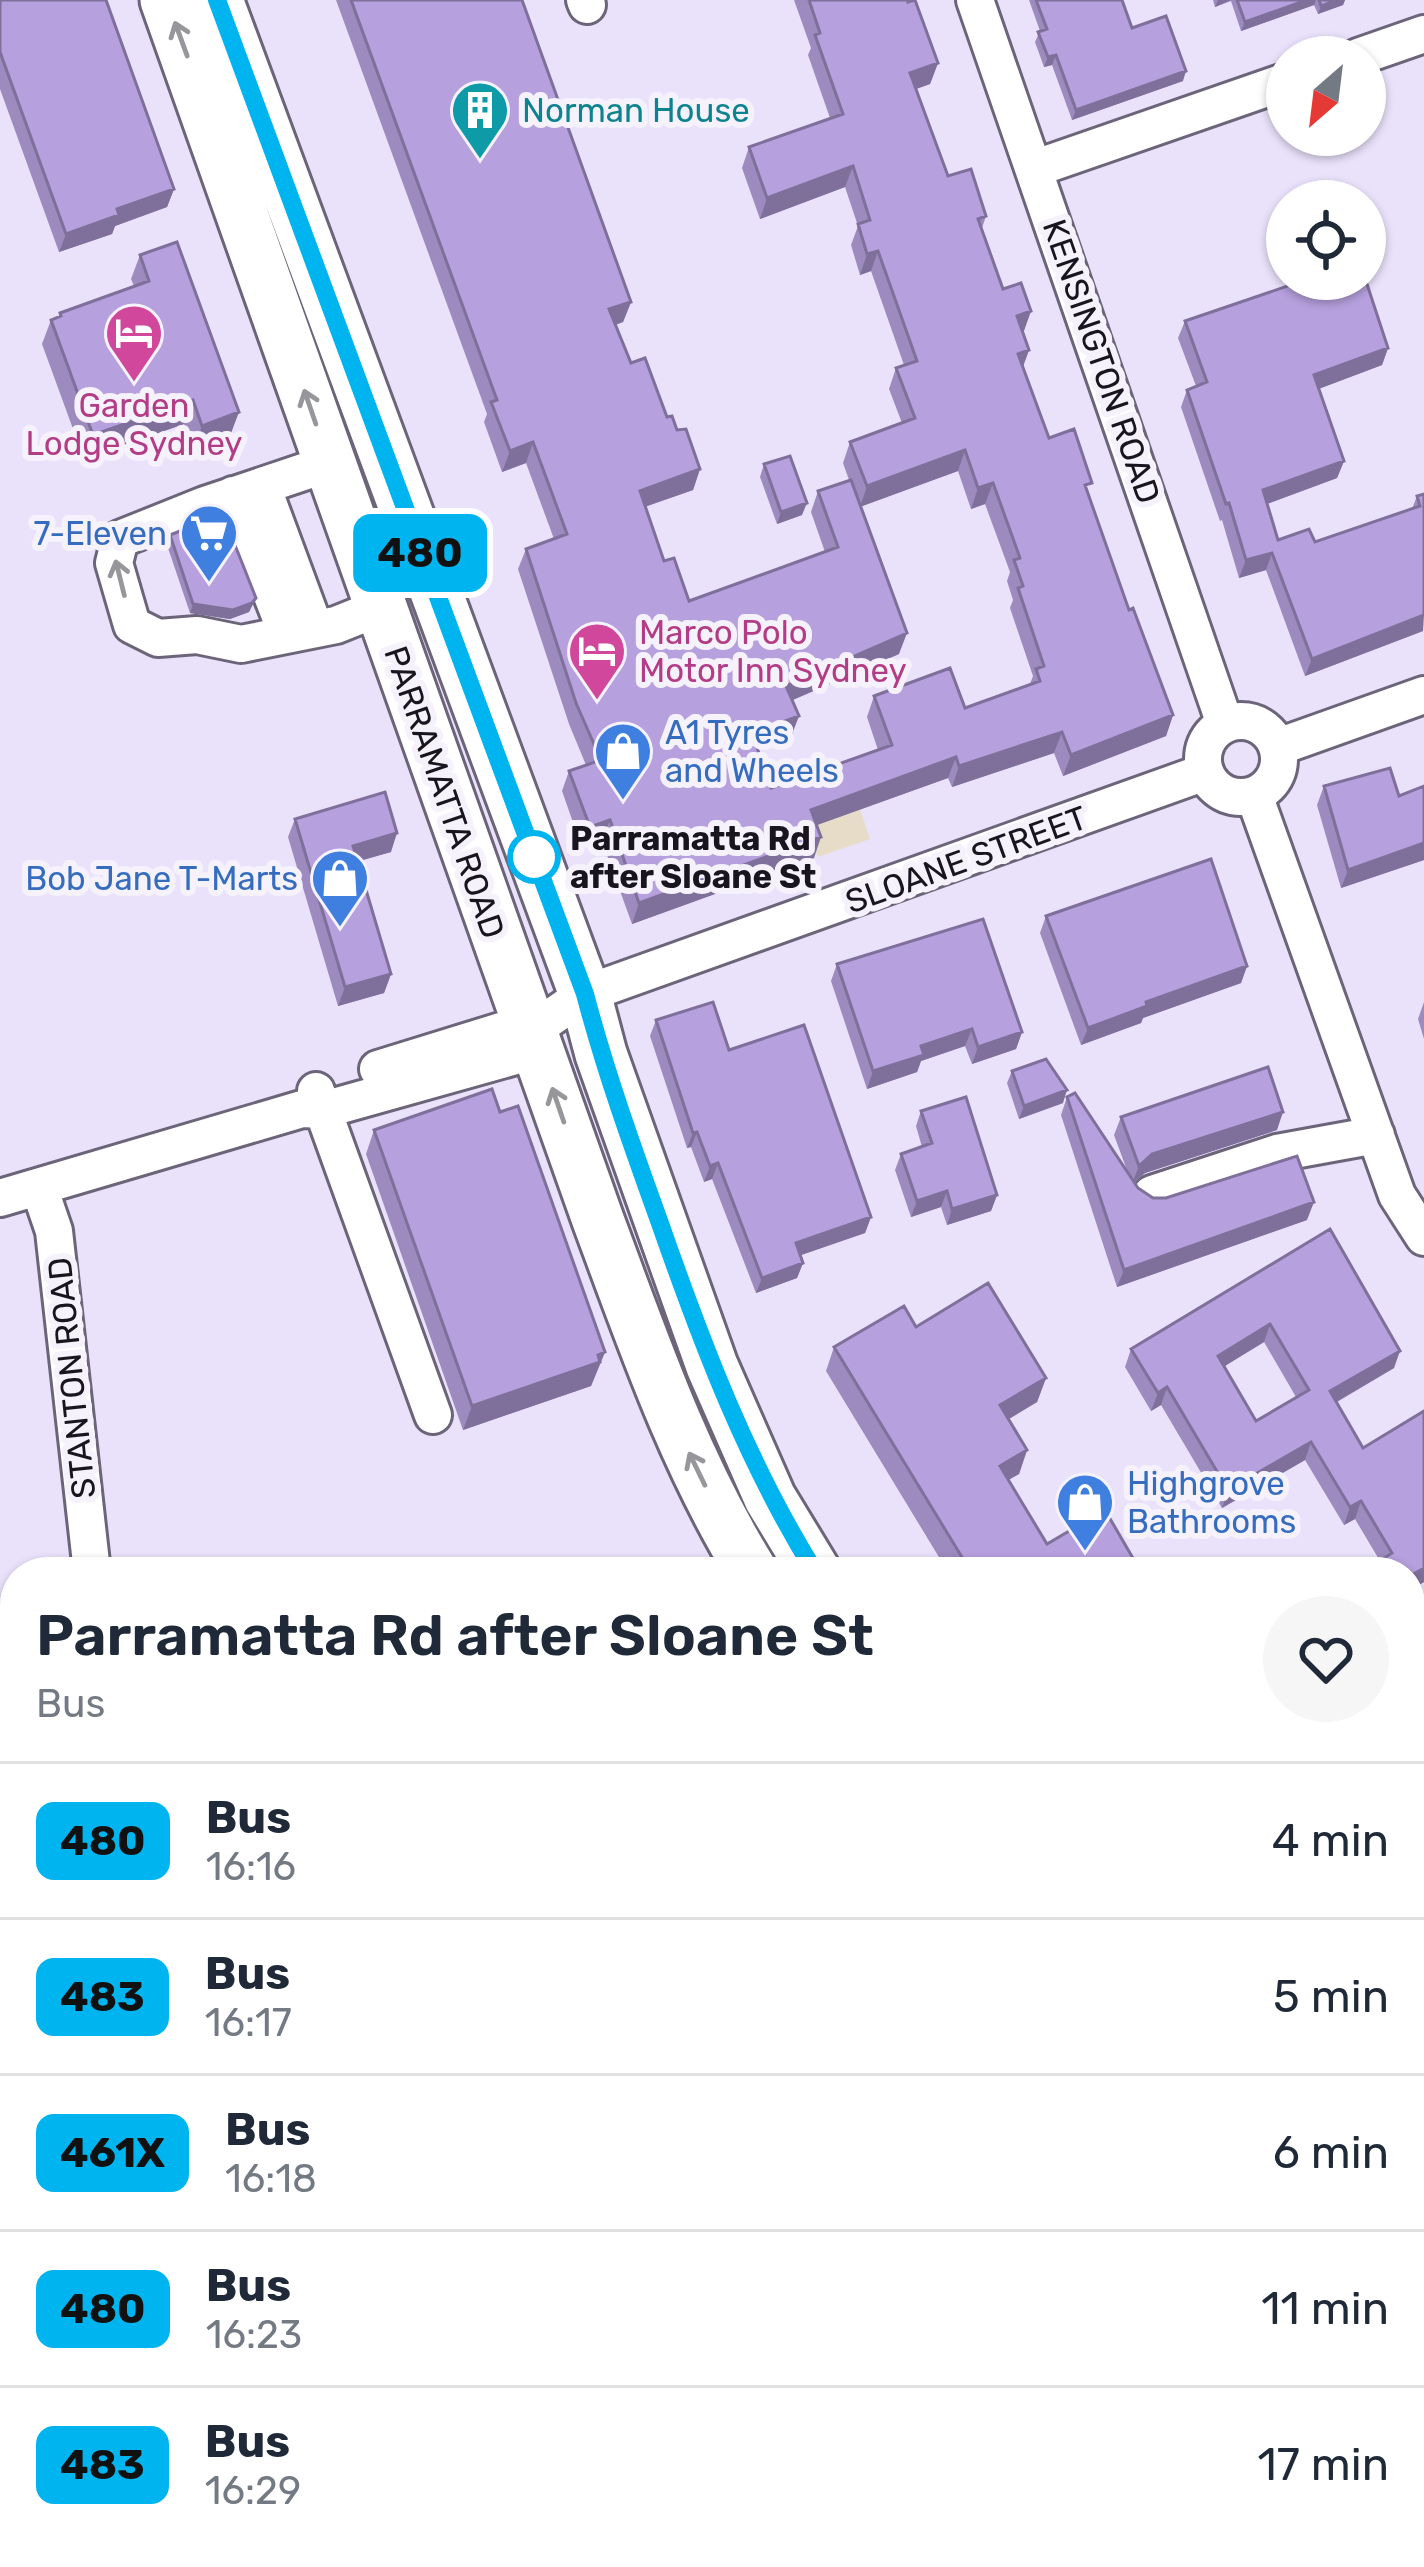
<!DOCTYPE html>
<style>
:root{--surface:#fff;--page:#f6f6f7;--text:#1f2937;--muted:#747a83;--line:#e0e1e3}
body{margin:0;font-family:Rubik,sans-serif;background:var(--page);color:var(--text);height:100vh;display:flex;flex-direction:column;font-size:45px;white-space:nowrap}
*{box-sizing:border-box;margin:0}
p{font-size:39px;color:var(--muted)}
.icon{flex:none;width:66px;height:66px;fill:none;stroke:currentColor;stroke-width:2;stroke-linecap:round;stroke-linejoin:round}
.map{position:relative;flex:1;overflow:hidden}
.details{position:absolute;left:0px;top:1557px;width:1425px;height:1011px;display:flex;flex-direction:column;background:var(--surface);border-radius:48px 48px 0 0;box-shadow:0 3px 9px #0004}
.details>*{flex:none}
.badge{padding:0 24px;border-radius:18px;font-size:42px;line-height:78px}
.needle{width:78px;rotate:208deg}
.tools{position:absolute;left:1266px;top:36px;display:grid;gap:24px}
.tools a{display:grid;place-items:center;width:120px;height:120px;border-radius:50%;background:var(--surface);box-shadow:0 3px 9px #0004;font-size:60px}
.map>.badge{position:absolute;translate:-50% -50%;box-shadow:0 0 0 6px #fff}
.round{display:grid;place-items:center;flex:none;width:126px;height:126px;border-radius:63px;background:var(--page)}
.overview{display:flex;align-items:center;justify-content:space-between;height:204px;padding:0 36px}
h1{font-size:57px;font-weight:600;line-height:90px}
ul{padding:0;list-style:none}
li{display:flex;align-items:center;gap:36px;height:156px;padding:0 36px;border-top:3px solid var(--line)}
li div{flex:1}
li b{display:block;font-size:45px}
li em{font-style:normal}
li .badge{min-width:132px;font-weight:700;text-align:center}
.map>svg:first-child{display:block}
.industrial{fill:#e7dcc8}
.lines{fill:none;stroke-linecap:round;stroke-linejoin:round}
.minor-casing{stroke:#6c657a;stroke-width:42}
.major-casing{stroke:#6c657a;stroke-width:51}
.highway-casing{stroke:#6c657a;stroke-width:57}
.path{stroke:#958fa1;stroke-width:6;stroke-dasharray:12 6;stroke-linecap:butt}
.minor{stroke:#fff;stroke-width:36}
.major{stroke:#fff;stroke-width:45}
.highway{stroke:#fff;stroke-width:51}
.wall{fill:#9d8abe;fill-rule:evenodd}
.shaded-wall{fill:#7f709b}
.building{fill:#b6a0dd;stroke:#7f709b;stroke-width:3;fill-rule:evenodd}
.oneway{stroke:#97969a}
.line-casing{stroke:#fff;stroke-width:27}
.line{stroke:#00b5ef;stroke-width:18}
.stop-dot{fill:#fff;stroke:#00b5ef;stroke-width:6}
.labels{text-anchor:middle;stroke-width:12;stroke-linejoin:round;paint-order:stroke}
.culture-label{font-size:33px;fill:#0d838f;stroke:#f6f2fc;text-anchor:start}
.street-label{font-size:33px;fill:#18151e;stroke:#f6f2fc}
.hotel-label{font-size:33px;fill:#b23c85;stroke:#f6f2fc}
.shop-label{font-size:33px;fill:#366cbe;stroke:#f6f2fc;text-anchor:end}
.stop-label{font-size:33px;font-weight:bold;fill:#18151e;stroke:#f6f2fc;text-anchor:start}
</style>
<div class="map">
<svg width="1424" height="2567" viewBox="0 0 1424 2567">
<rect width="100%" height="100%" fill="#eae2fb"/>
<path class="industrial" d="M846,767L870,839L818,857L792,786Z"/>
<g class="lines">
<defs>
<path id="minor" d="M585,0L587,5
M975,0L1225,724
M1358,57L1424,34
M1036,168L1287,81
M330,463L205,505L120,539L114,563L132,625L158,638L197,635L241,644L336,625L381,607
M262,486L315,629
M233,495L287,634
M1203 759a38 38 0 1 1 76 0a38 38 0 1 1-76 0Z
M1278,747L1424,695
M1254,795L1397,1195L1424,1237
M378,1069L501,1031L530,1032
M316,1091L433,1415
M39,1187L54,1231L92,1572
M1152,1194L1277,1153L1376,1135
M0,1198L302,1109L323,1110L512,1057L530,1032L585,994L1205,772
M1410,1912L1424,1935
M1410,2030L1424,2021
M0,2245L15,2243
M0,2279L15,2277
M202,2553L203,2567
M714,2553L721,2567"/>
<path id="major" d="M1410,2392L1424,2409
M1410,2483L1424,2496"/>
<path id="highway" d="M166,0L598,1220C643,1341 684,1462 752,1572
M217,0L585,994L601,1054L712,1366L770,1498L815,1572
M1410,2281L1424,2283
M1410,2349L1424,2336"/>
</defs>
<use href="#minor" class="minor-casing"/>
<use href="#major" class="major-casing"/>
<use href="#highway" class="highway-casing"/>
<path class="path" d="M923,2567L948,2553"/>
<use href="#minor" class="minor"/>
<use href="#major" class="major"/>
<use href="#highway" class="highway"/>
</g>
<path class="wall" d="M0,0L174,189L167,207L115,226L112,234L59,252L0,89Z
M336,0H522L631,302L623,322L615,325L631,363L677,430L700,469L693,490L645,507L664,561L689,601L825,552L811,512L818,491L849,480L843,463L850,442L902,423L889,389L896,368L904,365L871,271L860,275L851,245L858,226L845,187L760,219L742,168L749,147L830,118L808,55L811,48L794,0H908L938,63L930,84L916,89L948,176L986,216L982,228L1003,289L1031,311L1022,332L1029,350L1023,367L1049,438L1088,493L1129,610L1173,715L1166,736L1063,776L1054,753L952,787L948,778L817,825L814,858L632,924L602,841L582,848L562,791L569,771L586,765L569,724L518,569L526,549L554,539L526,463L502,472L484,422L487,414ZM958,471L971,509L985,504L1010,572L1007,581L1013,600L1010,608L1033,676L1030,684L965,708L874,696L867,717L878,750L771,788L757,749L791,737L792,700L899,654L861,506Z
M1029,0H1122L1132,28L1183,81L1072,120L1052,65L1044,67L1035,42L1040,31Z
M1213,0H1345L1343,5L1318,14L1314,5L1241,31L1231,1L1215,7Z
M140,255L230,436L193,450L184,424L84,459L42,344L51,320L58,318L60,313L134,286L131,279Z
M1185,321L1388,348L1382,365L1318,389L1344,461L1337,478L1267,504L1278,540L1315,542L1412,509L1417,496L1424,494L1423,631L1305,676L1266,570L1239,578L1222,520L1220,521L1181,407L1187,390L1196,386L1178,338Z
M764,464L802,515L777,524L760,477Z
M170,535H222L256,598L249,612L230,619L190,613L167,545Z
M1324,786L1399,796L1424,786V860L1341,888L1317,805Z
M295,819L391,852L357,861L391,974L384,993L338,1006L288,837Z
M1046,916L1247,966L1241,983L1143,1018L1141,1023L1081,1045L1040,933Z
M837,964L1022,1032L1016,1049L972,1064L965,1046L921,1061L917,1072L867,1089L831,981Z
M1424,1002V1039L1418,1019Z
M656,1020L729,1050L871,1217L865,1233L800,1255L803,1263L797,1278L756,1293L712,1179L704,1182L691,1147L687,1148L650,1036Z
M1012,1071L1063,1103L1019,1119L1007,1083Z
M1067,1097L1128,1173L1114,1135L1121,1117L1277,1130L1145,1173L1135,1182L1138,1188L1153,1198L1307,1220L1117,1287L1061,1115Z
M921,1111L997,1195L991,1211L947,1225L941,1207L911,1217L895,1170L901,1154L922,1147L916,1126Z
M500,1112L605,1352L591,1386L463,1430L366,1154L374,1130Z
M1330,1229L1394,1368L1337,1402L1363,1448L1424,1411V1582L1410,1590L1380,1561L1355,1519L1344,1525L1305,1460L1222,1508L1161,1405L1151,1411L1125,1367L1131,1349ZM1264,1342L1296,1397L1256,1421L1224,1366Z
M916,1327L1046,1378L1037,1402L1009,1419L1027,1450L1019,1474L1008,1480L1047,1544L1141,1572H948L826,1371L834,1347Z"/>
<path class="shaded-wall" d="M1218,0H1231L1215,7Z
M1307,0H1316L1314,5L1241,31L1245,22Z
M1337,0H1345L1343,5L1318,14L1321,6Z
M1056,55L1052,65L1044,67L1048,57Z
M938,63L930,84L902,94L910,73Z
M1186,71L1183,81L1072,120L1076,110Z
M853,166L845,187L760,219L767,198Z
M174,189L167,207L115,226L112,234L59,252L66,234L117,209Z
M878,251L871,271L860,275L867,254Z
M631,302L623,322L601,330L609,309Z
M1031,311L1024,331L1009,336L1017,316Z
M1388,348L1382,365L1308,393L1314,375Z
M1029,350L1021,371L1018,354Z
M193,400L184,424L84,459L93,435Z
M239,412L230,436L193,450L202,426Z
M533,442L526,463L502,472L510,451Z
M965,450L958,471L860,507L867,486Z
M1344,461L1337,478L1256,508L1263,490Z
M700,469L693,490L632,511L640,491Z
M993,483L985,504L971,509L978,488Z
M807,503L802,515L777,524L781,512Z
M1272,553L1266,570L1239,578L1246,560Z
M256,598L249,612L230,619L190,613L193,604Z
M1424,614L1423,631L1305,676L1312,659Z
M907,633L899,654L779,706L786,686Z
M1173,715L1166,736L1063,776L1071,755Z
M799,716L791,737L744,754L752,733Z
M1062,732L1054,753L952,787L959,766Z
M956,757L948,778L803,830L811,810Z
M610,820L602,841L582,848L590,827Z
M397,833L391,852L346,865L353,846Z
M821,837L814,858L632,924L639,903Z
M1424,843V860L1341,888L1348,870Z
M1247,966L1241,983L1143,1018L1141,1023L1081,1045L1088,1028L1146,1002Z
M391,974L384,993L338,1006L345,987Z
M972,1029L965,1046L921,1061L917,1072L867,1089L873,1071L921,1046Z
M1022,1032L1016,1049L972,1064L978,1047Z
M1067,1090L1063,1103L1019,1119L1024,1106Z
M1283,1112L1277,1130L1145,1173L1132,1184L1139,1166L1152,1154Z
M697,1132L691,1147L687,1148L693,1133Z
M718,1163L712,1179L704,1182L710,1166Z
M947,1191L941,1207L911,1217L917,1201Z
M997,1195L991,1211L947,1225L952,1209Z
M1314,1202L1307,1220L1117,1287L1124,1270Z
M871,1217L865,1233L790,1259L796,1243Z
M803,1263L797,1278L756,1293L762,1278Z
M1270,1324L1264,1342L1212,1374L1218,1356Z
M1400,1351L1394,1368L1324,1409L1330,1391Z
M605,1352L591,1386L463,1430L472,1406Z
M1046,1378L1037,1402L992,1429L1000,1405Z
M1167,1387L1161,1405L1151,1411L1158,1393Z
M1311,1442L1305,1460L1222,1508L1228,1490Z
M1027,1450L1019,1474L991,1490L1000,1466Z
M1361,1501L1355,1519L1344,1525L1350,1507Z
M1424,1568V1582L1410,1590V1576Z
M1424,1978V1989L1420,1999L1410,2006V1987Z"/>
<path class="building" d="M0,0H106L174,189L117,209L119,215L66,234L0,52Z
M351,0H522L631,302L609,309L631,363L645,358L667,417L672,416L677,430L686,429L700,469L640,491L664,561L674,558L689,601L838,547L818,491L851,480L907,633L786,686L799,716L752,733L771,788L892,745L874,696L950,668L965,708L1040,681L1036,669L1044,666L1018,588L1023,586L1014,560L1020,558L993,483L978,488L965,450L867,486L850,442L915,418L896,368L917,361L878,251L867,254L858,224L870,220L853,166L767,198L749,147L843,114L815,35L820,33L809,0H908V2L915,0L938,63L910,73L948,176L971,169L986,216L978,219L1003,289L1021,283L1031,311L1017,316L1029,350L1018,354L1049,438L1074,429L1092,483L1085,485L1129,610L1133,608L1173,715L1071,755L1062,732L959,766L956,757L811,810L821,837L639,903L610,820L590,827L569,771L601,760L576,703L526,549L567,534L533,442L510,451L491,402L497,400Z
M1036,0H1122L1132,28L1166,16L1186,71L1076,110L1056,55L1048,57L1038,32L1047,29Z
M1237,0H1307L1245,22Z
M1319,0H1337L1321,6Z
M177,242L239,412L202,426L193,400L93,435L51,320L61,316L60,313L149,281L140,255Z
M1365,278L1388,348L1314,375L1344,461L1263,490L1278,540L1309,529L1315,542L1420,506L1417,496L1424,494V615L1312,659L1272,553L1246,560L1229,503L1226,504L1187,390L1207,382L1185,321L1308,279Z
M790,456L807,503L781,512L764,464Z
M216,517L222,535H231L256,598L252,603L233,610L193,604L170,535Z
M1390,768L1399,796L1424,786V843L1348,870L1324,786Z
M385,792L397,833L353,846L391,974L345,987L295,819Z
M1211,859L1247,966L1146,1002L1147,1006L1088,1028L1046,916Z
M983,919L1022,1032L978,1047L972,1029L921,1046L924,1055L873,1071L837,964Z
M713,1002L729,1050L804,1025L871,1217L796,1243L803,1263L762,1278L718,1163L710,1166L697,1132L693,1133L656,1020Z
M1046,1059L1067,1090L1024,1106L1012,1071Z
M1268,1067L1283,1112L1152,1154L1139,1166L1121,1117Z
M492,1089L500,1112L518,1106L605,1352L598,1355L600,1362L472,1406L374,1130Z
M1075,1093L1138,1188L1153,1198H1166L1297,1156L1314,1202L1124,1270L1067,1097Z
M966,1097L997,1195L952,1209L947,1191L917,1201L901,1154L932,1143L921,1111Z
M1330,1229L1400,1351L1330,1391L1363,1448L1424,1411V1568L1410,1576V1572H1362L1392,1553L1361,1501L1350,1507L1311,1442L1228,1490L1167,1387L1158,1393L1131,1349ZM1270,1324L1309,1390L1256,1421L1218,1356Z
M988,1283L1046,1378L1000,1405L1027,1450L1000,1466L1047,1544L1105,1510L1141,1572H971L834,1347L904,1306L916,1327Z
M1410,1943L1424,1967V1978L1410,1987Z"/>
<defs><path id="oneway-shaft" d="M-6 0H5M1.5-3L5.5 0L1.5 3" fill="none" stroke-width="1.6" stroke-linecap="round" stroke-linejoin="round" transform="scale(3)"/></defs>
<g class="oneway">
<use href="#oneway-shaft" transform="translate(181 39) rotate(-110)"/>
<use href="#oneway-shaft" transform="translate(310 407) rotate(-109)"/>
<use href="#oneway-shaft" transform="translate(120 578) rotate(-104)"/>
<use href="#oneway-shaft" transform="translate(558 1105) rotate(-109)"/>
<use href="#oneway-shaft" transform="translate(697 1469) rotate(-116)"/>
</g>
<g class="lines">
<defs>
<path id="line" d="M217,0L585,994C606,1074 634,1151 662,1229C704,1349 748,1464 815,1572"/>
</defs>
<use href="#line" class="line-casing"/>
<use href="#line" class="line"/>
</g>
<defs>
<symbol id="building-pin" viewBox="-11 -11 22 30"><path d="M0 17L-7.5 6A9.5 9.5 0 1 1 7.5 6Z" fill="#0f9aa8" stroke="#f6f2fc"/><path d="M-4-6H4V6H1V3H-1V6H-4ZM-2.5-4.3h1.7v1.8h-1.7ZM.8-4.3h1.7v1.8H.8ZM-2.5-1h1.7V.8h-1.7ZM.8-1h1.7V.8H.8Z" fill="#fff"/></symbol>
<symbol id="hotel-pin" viewBox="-11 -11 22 30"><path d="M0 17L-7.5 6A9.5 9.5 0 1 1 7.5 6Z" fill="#d1479c" stroke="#f6f2fc"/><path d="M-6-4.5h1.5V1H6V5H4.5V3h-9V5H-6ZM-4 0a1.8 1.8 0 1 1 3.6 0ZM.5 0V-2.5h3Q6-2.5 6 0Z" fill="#fff"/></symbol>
<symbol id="supermarket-pin" viewBox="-11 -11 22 30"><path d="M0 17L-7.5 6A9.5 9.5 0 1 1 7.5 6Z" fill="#3f7fe0" stroke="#f6f2fc"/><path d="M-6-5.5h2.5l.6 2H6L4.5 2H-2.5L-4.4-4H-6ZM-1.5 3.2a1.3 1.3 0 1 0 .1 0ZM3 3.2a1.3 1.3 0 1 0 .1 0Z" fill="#fff"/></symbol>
<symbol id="shop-pin" viewBox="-11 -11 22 30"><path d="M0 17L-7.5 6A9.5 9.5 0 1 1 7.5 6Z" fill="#3f7fe0" stroke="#f6f2fc"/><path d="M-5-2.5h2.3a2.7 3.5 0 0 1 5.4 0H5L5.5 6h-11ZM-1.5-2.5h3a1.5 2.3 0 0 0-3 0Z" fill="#fff"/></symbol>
</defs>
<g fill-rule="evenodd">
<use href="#building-pin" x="447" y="77" width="66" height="90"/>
<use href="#hotel-pin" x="101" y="300" width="66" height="90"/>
<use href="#supermarket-pin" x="176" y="500" width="66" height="90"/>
<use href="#hotel-pin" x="564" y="618" width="66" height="90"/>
<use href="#shop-pin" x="590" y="718" width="66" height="90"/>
<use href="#shop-pin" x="307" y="845" width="66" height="90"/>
<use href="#shop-pin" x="1052" y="1469" width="66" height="90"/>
</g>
<circle class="stop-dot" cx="534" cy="857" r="24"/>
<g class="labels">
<g class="culture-label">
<text x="522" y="122">Norman House</text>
</g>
<g class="street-label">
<text transform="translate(1102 361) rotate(71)" y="12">KENSINGTON ROAD</text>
<text transform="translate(445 792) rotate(71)" y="12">PARRAMATTA ROAD</text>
<text transform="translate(966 859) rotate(-20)" y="12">SLOANE STREET</text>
<text transform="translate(71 1378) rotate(-96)" y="12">STANTON ROAD</text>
</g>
<g class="hotel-label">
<text x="134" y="417">Garden<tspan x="134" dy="38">Lodge Sydney</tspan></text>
<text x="639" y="644" text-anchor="start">Marco Polo<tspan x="639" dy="38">Motor Inn Sydney</tspan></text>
</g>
<g class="shop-label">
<text x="167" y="545">7-Eleven</text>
<text x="665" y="744" text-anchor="start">A1 Tyres<tspan x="665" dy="38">and Wheels</tspan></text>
<text x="298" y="890">Bob Jane T-Marts</text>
<text x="1127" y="1495" text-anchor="start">Highgrove<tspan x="1127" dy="38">Bathrooms</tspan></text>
</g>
<g class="stop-label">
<text x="570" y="850">Parramatta Rd<tspan x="570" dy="38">after Sloane St</tspan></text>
</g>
</g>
</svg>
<div class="tools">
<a><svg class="needle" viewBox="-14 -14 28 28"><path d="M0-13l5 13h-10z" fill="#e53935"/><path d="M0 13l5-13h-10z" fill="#747a83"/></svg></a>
<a><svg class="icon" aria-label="locate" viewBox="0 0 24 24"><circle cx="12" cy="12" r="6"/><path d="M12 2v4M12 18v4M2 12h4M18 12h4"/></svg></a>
</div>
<b class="badge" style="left:420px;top:553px;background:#00b5ef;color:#111">480</b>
<section class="details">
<div class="overview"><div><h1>Parramatta Rd after Sloane St</h1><p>Bus</p></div><a class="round"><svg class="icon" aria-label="heart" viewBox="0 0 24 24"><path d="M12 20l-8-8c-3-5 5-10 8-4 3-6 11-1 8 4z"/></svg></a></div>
<ul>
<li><span class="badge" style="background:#00b5ef;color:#111">480</span><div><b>Bus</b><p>16:16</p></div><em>4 min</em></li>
<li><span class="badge" style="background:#00b5ef;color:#111">483</span><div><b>Bus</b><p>16:17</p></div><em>5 min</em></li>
<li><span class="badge" style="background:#00b5ef;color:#111">461X</span><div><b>Bus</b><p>16:18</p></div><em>6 min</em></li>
<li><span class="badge" style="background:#00b5ef;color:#111">480</span><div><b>Bus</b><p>16:23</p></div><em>11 min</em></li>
<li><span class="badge" style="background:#00b5ef;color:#111">483</span><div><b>Bus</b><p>16:29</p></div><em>17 min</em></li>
</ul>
</section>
</div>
